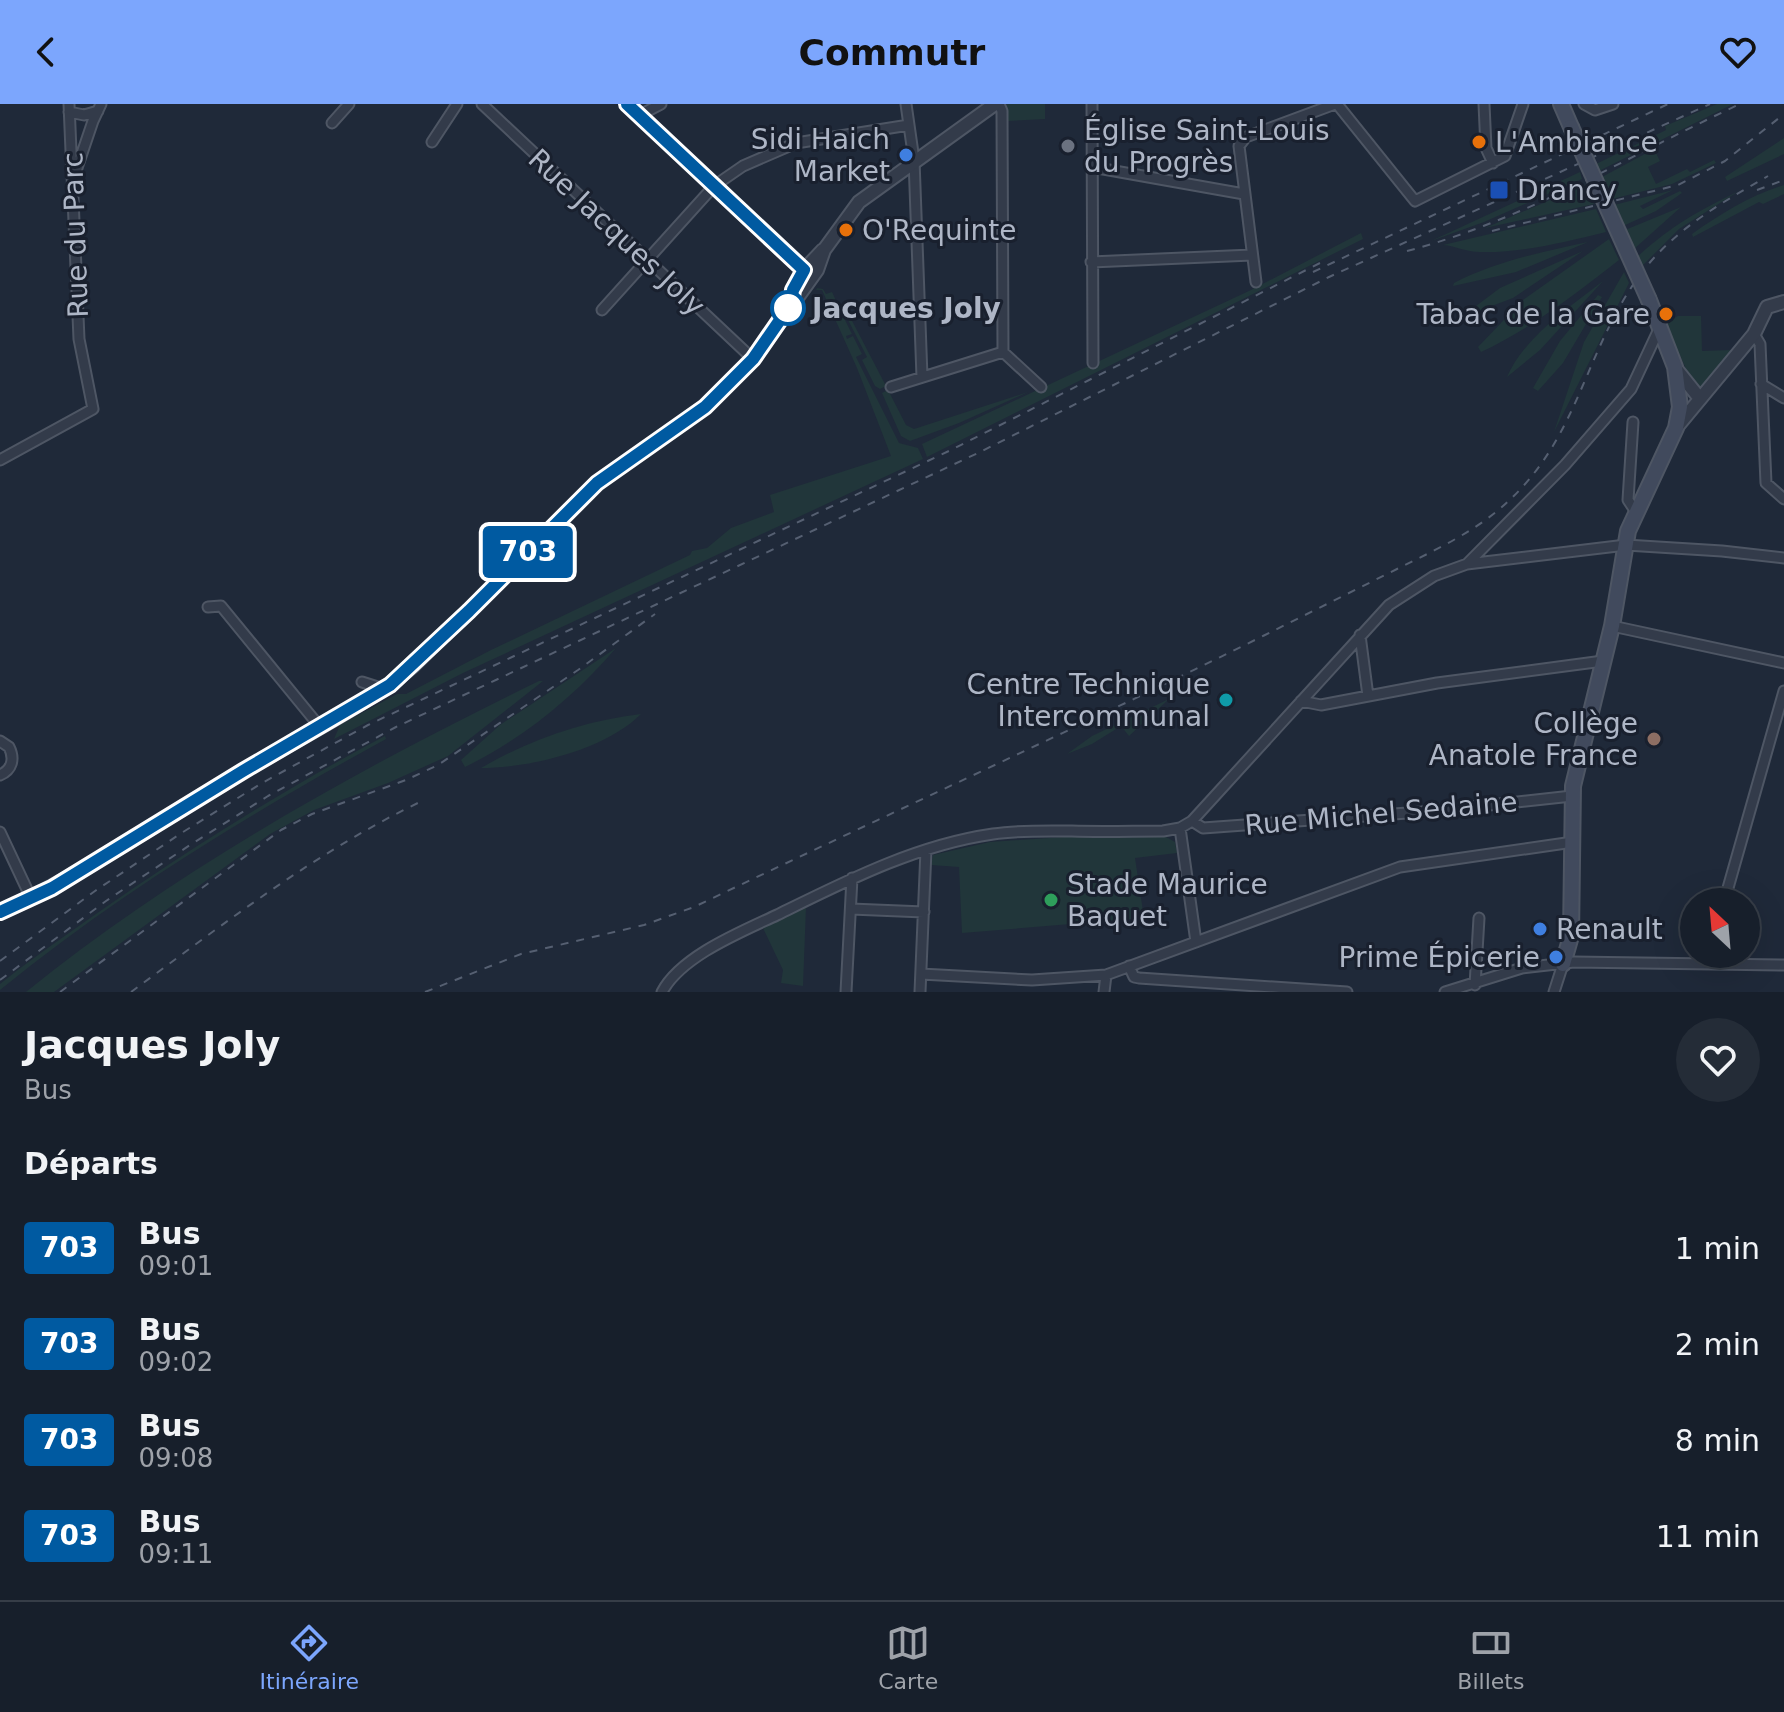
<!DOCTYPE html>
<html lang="fr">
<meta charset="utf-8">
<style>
:root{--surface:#171f2b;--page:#242c37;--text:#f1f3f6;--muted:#9ea2a9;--line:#363d47;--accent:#7ca6fd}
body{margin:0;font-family:"DejaVu Sans",sans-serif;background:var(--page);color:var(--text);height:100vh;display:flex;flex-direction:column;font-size:30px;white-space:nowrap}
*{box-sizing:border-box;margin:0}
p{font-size:26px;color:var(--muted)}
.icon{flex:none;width:44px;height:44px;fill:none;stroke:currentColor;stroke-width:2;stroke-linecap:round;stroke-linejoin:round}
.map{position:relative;height:888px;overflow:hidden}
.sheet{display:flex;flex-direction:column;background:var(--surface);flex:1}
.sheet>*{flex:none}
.badge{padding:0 16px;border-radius:6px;font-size:28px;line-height:52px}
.needle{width:52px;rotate:334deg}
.tools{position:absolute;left:1680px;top:784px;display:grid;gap:16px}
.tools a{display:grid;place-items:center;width:80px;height:80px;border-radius:50%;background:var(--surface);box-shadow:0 8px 32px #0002,0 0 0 2px var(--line);font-size:40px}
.map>.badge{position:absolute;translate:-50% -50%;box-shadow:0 0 0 4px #fff}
h2{padding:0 24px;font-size:30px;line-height:72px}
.round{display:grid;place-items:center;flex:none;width:84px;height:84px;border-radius:42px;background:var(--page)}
.summary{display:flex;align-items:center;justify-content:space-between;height:136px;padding:0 24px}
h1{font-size:38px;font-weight:700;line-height:60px}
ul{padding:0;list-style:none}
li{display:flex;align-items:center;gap:24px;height:96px;padding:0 24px}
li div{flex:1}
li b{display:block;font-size:30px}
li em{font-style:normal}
li .badge{min-width:88px;font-weight:700;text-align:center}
header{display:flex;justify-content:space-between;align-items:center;height:104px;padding:0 24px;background:var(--accent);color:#111;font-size:36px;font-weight:700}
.menu{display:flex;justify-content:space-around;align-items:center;height:112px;border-top:2px solid var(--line);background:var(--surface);font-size:22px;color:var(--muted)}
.menu a{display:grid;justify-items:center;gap:4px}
.menu .selected{color:var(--accent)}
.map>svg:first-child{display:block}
.green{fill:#21363a}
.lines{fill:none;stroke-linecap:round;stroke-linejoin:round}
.minor-casing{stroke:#4e5664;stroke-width:13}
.tertiary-casing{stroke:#4e5664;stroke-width:16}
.secondary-casing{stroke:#4e5664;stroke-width:18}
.minor{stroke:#333b4a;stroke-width:9}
.tertiary{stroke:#333b4a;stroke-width:12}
.secondary{stroke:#414a5d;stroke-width:14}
.rail{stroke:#555f71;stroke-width:2;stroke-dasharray:8 8;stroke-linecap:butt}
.secondary-bridge-casing{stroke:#4e5664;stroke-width:18;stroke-linecap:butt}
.secondary-bridge{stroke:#414a5d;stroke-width:14}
.line-casing{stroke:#fff;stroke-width:18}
.line{stroke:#005aa1;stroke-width:12}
.food-dot{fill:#e8710a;stroke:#19202e;stroke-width:3}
.worship-dot{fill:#6b7280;stroke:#19202e;stroke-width:3}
.shop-dot{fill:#3f7fe0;stroke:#19202e;stroke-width:3}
.transit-dot{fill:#1a4fb4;stroke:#19202e;stroke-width:3}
.stop-dot{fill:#fff;stroke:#005aa1;stroke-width:4}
.culture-dot{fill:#0f9aa8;stroke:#19202e;stroke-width:3}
.education-dot{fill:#8d6e63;stroke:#19202e;stroke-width:3}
.leisure-dot{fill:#2e9e5b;stroke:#19202e;stroke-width:3}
.labels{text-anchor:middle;stroke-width:6;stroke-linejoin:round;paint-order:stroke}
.poi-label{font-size:28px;fill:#aeb6c6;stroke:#19202e;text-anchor:start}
.street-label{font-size:28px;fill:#aeb6c6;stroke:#19202e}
.stop-label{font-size:28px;font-weight:bold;fill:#aeb6c6;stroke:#19202e;text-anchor:start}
</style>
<header><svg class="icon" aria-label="back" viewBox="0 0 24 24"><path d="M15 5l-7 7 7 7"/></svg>Commutr<svg class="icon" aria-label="heart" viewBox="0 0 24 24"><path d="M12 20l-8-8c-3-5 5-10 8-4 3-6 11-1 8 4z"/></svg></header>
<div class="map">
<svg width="1784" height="888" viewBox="0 0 1784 888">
<rect width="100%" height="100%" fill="#1f2939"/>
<path class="green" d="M1007,0H1045V15L1007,17Z
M1717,0H1733L1599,67L1596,60L1666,26L1665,22Z
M1784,34V50L1727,77L1725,73Z
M1654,45L1660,57L1648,63L1656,80L1687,65L1690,68L1714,56L1716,59L1672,80L1612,95L1602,73Z
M1580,68L1582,75L1484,118L1431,137Z
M1585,80L1594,100L1485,124L1585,81Z
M1784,81V90L1763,100L1759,98L1693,133L1692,130C1720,110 1751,91 1784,81Z
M1673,86L1640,102L1643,105L1680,87L1682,89L1656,107L1623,122L1614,101Z
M1739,87L1679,125L1641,163L1637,153C1671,122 1698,107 1739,87Z
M1681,103L1634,145L1625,126Z
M1596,105L1606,128C1565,138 1522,149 1480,148C1466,148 1456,142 1443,141Z
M1361,129L1363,135L927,353L922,340L1251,186Z
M1609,135L1619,156C1574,191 1532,224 1481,248L1478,243L1523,196Z
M1588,138L1516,168L1453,182L1454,179C1497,157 1542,148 1588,138Z
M1583,147L1513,194L1460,214L1500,184Z
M1624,168L1629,179L1554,328L1584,238Z
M1603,177L1540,246L1507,273C1525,232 1569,204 1603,177Z
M817,184L823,185L826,190L832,188L840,205L834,208L837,214L843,212L852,230L846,232L847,235L853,232L862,250L856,253L899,339L918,344L923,355L463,569L334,635L340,621L397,590H406L491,546L690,451L692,447L707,444L731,424L774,408L770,391L891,352L857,264L822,186H816Z
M1598,191L1602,193L1563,259L1538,287L1533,284L1560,237Z
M848,209L886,282L880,285L875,282L862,256L867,253L845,210Z
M1678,212H1701L1702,247L1733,246L1702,283L1693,280L1665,219Z
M888,286L906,321L914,325L1028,288L959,319L910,337L901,332L882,289Z
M616,544C574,593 524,634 465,663L461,656L500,621Z
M539,577H543L448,652L388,679L314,706L270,730L54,888H26C179,764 362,663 539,577Z
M1169,595L1129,632L1121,622L1092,640L1067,650L1092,632Z
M641,610C605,646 530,664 481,664C531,635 584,617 641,610Z
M385,632L386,635C251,709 119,789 0,886V880L19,865C137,779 256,700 385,632Z
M1064,733H1166L1175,738L1177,749L1135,754L1144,814L962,829L959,763L931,761L933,751L990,738Z
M806,803L803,882L781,879L783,866L763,824Z"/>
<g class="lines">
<defs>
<path id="minor" d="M482,0L753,255
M627,0L808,170
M906,0L914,56L922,273
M999,0L1002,7L1003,248
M1092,0L1093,259
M1337,0L1415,97L1505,52L1523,0
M1484,0L1486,44L1493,59
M1584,0L1595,6L1613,0
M69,8L84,11L98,7
M640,11L661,0
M332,19L349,0
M432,38L457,0
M1092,63L1244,90
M75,70L93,17L101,0
M1091,158L1252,151
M1256,178L1239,42L1246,33L1335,0
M602,206L714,82L743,62L796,39L909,21
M1754,230L1760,240L1766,379L1784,395
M1003,248L1041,283
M1761,280L1784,294
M891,283L1003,248
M1633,318L1628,396L1636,408
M0,356L93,305L79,235L69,0
M1467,460L1626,441L1722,447L1784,454
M208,503L221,502L320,623
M1612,522L1784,559
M1360,531L1368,592
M362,578L384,585
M1301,597L1321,601L1437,579L1603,557
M0,637L9,643C15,655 12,666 0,671
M1192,717L1203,724L1435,707L1572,692
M1180,724L1196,838
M0,728L31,794
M1724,798L1784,587
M851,805L924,808
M1129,862L1134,873L1139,874L1347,888
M921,870L1032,876L1106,871L1400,763L1573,738
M1475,881L1479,814
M662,888C681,852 741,828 777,811C846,777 916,741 993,730C1019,726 1045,727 1072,727C1102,728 1133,727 1163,727L1180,724L1192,717L1389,501L1434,472L1467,460L1565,361L1631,285L1660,223
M846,888L852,774
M920,888L926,746
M1104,888L1106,871
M1445,888L1522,864L1574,858L1784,861
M1554,888L1563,860"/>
<path id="tertiary" d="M792,193L804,166L823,146
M1677,266L1697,291
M1676,324L1754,230L1767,203L1784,198
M0,808C85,769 162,716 242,668C300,633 361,605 413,562L597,379L705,303L753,255L817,166L824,146L859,98L995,0"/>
<path id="secondary" d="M1561,0L1571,23
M1563,860L1571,832L1573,682L1612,522L1628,427L1676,324L1680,303L1675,263L1649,196"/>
</defs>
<use href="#minor" class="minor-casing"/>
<use href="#tertiary" class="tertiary-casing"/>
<use href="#secondary" class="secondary-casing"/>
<use href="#minor" class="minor"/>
<use href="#tertiary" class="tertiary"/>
<use href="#secondary" class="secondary"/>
<path class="rail" d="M1757,86L1784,76
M1492,127L1678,81L1725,57L1784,10
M1407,147C1525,116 1630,51 1740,0
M1313,168L1668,0
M0,857L95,787L183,728L262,679L368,621L951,346L1320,159
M0,876L106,797L190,741L268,692L396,623L980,348L1329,173L1710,0
M60,888L281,726L312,710L406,676L438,661L578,566L655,510
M131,888C225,819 317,747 422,697
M425,888L521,850L644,821L694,803C886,711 1080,623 1271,528C1313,507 1355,486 1397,465C1431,448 1466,432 1496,408C1578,341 1581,255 1637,175C1670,128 1719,100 1768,72"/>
<defs>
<path id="secondary-bridge" d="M1571,23L1649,196"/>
</defs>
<use href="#secondary-bridge" class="secondary-bridge-casing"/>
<use href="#secondary-bridge" class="secondary-bridge"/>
</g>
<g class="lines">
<defs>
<path id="line" d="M0,808L52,784L243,667L390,581L469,507L597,379L705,303L753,255L791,200L793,186L804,166L627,0"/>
</defs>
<use href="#line" class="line-casing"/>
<use href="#line" class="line"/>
</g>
<g class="food-dot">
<circle cx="1479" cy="38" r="8"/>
<circle cx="846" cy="126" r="8"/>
<circle cx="1666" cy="210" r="8"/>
</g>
<circle class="worship-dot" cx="1068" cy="42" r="8"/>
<g class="shop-dot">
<circle cx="906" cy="51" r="8"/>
<circle cx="1540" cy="825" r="8"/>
<circle cx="1556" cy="853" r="8"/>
</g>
<rect class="transit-dot" x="1489" y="76" width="20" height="20" rx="4"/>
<circle class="stop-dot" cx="788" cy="204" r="16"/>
<circle class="culture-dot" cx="1226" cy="596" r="8"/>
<circle class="education-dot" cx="1654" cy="635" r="8"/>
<circle class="leisure-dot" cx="1051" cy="796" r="8"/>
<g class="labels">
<g class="poi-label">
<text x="1084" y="36">Église Saint-Louis<tspan x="1084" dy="32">du Progrès</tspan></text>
<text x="890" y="45" text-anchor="end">Sidi Haich<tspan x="890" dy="32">Market</tspan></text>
<text x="1495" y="48">L'Ambiance</text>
<text x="1517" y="96">Drancy</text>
<text x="862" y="136">O'Requinte</text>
<text x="1650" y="220" text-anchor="end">Tabac de la Gare</text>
<text x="1210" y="590" text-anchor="end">Centre Technique<tspan x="1210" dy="32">Intercommunal</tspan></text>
<text x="1638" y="629" text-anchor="end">Collège<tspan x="1638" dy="32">Anatole France</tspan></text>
<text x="1067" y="790">Stade Maurice<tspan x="1067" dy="32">Baquet</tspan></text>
<text x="1556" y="835">Renault</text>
<text x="1540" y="863" text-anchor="end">Prime Épicerie</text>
</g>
<g class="street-label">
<text transform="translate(617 128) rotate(43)" y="10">Rue Jacques Joly</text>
<text transform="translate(75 131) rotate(-92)" y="10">Rue du Parc</text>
<text transform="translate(1381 709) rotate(-5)" y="10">Rue Michel Sedaine</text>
</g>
<g class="stop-label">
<text x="812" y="214">Jacques Joly</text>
</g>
</g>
</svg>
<div class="tools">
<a><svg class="needle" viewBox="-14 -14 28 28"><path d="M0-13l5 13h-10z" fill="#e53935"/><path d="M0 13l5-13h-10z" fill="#9ea2a9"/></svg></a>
</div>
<b class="badge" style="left:528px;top:448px;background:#005aa1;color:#fff">703</b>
</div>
<section class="sheet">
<div class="summary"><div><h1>Jacques Joly</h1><p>Bus</p></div><a class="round"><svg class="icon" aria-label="heart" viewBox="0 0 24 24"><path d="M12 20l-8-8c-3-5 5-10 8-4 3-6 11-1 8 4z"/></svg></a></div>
<h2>Départs</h2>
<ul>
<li><span class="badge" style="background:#005aa1;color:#fff">703</span><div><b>Bus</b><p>09:01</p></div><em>1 min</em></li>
<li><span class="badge" style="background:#005aa1;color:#fff">703</span><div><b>Bus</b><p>09:02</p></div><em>2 min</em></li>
<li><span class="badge" style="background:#005aa1;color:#fff">703</span><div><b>Bus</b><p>09:08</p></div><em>8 min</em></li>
<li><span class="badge" style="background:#005aa1;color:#fff">703</span><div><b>Bus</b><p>09:11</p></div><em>11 min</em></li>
</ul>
</section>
<nav class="menu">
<a class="selected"><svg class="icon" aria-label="directions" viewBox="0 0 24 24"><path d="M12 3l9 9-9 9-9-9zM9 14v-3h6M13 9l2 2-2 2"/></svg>Itinéraire</a>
<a><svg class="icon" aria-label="map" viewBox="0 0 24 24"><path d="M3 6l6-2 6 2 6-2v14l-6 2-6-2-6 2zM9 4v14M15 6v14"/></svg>Carte</a>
<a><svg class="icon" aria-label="tickets" viewBox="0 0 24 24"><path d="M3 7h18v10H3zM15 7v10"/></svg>Billets</a>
</nav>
